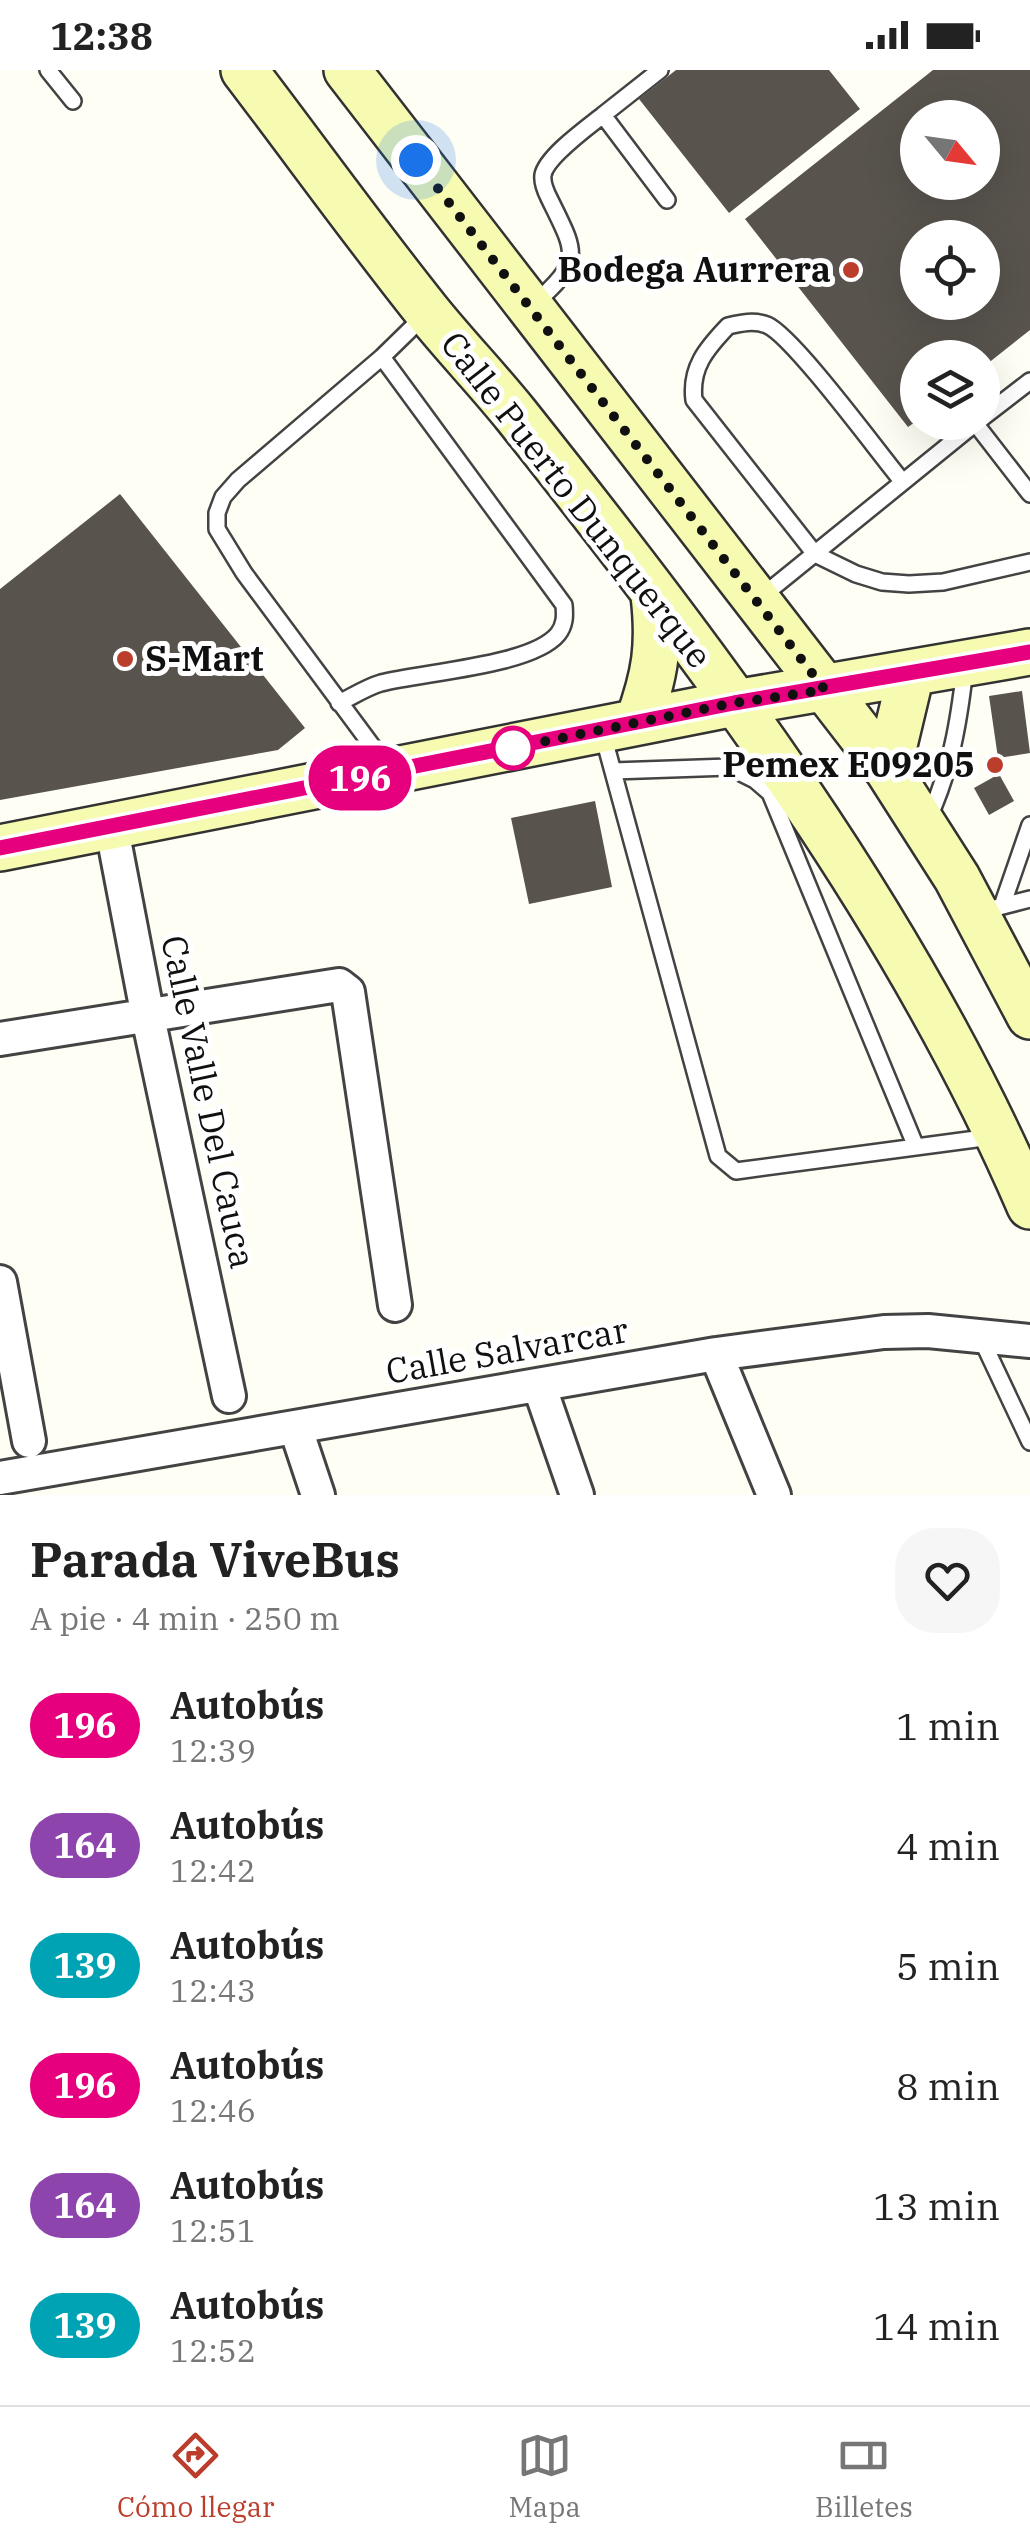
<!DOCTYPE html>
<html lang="es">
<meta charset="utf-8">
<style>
:root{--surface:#fff;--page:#f6f6f6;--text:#222;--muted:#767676;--line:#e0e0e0;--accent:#bb3e2d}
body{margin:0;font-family:"IBM Plex Serif",serif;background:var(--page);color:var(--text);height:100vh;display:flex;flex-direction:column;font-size:38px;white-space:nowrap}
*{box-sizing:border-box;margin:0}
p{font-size:32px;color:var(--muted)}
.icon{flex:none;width:55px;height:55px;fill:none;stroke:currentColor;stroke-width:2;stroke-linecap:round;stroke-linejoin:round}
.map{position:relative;height:1425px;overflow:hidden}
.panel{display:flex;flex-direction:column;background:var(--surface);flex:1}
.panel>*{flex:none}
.badge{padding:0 20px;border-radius:32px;font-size:35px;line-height:65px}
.needle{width:65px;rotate:119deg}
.buttons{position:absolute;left:900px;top:30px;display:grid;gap:20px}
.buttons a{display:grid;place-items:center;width:100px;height:100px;border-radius:50%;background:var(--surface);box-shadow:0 10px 40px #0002;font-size:50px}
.you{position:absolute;width:50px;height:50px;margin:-25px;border:8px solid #fff;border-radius:50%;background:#1a73e8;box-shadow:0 0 0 15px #1a73e833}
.map>.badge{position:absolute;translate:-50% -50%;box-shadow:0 0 0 5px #fff}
.round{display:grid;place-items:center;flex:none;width:105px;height:105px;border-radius:40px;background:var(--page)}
.summary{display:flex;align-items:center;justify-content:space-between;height:170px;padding:0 30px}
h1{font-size:48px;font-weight:700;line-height:75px}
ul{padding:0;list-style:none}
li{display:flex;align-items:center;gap:30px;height:120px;padding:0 30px}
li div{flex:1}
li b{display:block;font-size:38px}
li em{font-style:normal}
li .badge{min-width:110px;font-weight:700;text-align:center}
.status{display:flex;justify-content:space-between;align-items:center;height:70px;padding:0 50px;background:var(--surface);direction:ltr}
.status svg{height:28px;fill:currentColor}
.menu{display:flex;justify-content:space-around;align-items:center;height:140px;border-top:2px solid var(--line);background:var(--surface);font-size:28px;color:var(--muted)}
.menu a{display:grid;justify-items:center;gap:5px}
.menu .selected{color:var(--accent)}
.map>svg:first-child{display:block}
.building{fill:#58534d;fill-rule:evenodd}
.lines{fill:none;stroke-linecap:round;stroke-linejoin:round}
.lane-casing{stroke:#434343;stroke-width:20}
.street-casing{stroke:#434343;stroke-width:38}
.secondary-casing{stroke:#323232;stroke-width:50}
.lane{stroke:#fff;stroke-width:15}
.street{stroke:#fff;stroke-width:32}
.secondary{stroke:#f7fbb2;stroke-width:45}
.line-casing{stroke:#fff;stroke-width:22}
.line{stroke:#e6007e;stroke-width:15}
.walk{stroke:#101010;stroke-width:10;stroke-dasharray:0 18}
.poi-dot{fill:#bb3e2d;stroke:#fff;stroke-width:4}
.stop-dot{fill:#fff;stroke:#e6007e;stroke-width:5}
.labels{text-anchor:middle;stroke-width:10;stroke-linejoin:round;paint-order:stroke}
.poi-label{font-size:35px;font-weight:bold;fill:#101010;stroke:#fff;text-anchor:end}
.street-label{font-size:35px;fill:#101010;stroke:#fff}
</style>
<div class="status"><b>12:38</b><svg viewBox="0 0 49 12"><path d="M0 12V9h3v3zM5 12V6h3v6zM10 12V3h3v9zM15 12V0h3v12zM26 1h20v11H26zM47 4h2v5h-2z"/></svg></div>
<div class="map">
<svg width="1030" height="1425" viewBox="0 0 1030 1425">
<rect width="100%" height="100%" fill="#fefef4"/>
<path class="building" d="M676,0H829L860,39L729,143L639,29Z
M933,0H1030V260L982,298V288H918V350L908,357L745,149ZM918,48H982V112H918ZM918,168H982V232H918Z
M120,424L305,658L278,680L0,730V519Z
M1022,621L1030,683L998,688L989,626Z
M999,704L1014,731L989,745L974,718Z
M595,731L612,817L529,834L511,748Z"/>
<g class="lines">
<defs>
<path id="lane" d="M48,0L73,31
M603,45L660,0
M534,234C584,190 576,183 549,128C546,122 542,112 543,105C546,87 588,57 603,45L667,130
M982,348L1030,311
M975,353L1030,424
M902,411C878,382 793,266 767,255C754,250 741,253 728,256C706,279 690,298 694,330L815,484L856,504L882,512L909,514L943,512L1030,492
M760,528L977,352
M339,633C353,626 367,617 381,613C423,602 532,596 558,564C565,555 565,546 564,535L382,287
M603,665L718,1086L736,1101L991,1067
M387,696L244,503L217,459V443L223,427L238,410L382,287L425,245
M613,701L729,697L755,710L770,723L916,1077
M928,749C951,700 959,651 965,598
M1002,836L1030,755
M995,838L1030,829
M980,1266L1030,1372"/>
<path id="street" d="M111,754L148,947L229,1326
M0,969L339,915L348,922L395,1235
M0,1212L29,1371
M716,1284L774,1425
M539,1315L577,1425
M296,1359L318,1425
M0,1408L716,1284L884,1262L928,1261L1030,1271"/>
<path id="secondary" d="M244,0C305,80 364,162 427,241C456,277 487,309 516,345C711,590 906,847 1030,1136
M347,0L888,700L957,808L1030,946
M638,652C655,605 660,576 654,525
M888,700L911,604
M0,778L735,633L1030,582"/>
</defs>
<use href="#lane" class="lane-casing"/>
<use href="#street" class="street-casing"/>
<use href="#secondary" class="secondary-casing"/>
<use href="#lane" class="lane"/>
<use href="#street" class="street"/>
<use href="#secondary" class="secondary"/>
</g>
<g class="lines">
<defs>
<path id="line" d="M0,778L734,633L1030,582"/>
</defs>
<use href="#line" class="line-casing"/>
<use href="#line" class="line"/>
<path class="walk" d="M416,90L825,620L734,633L497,681L513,678"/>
</g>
<g class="poi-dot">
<circle cx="851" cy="200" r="10"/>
<circle cx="125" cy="589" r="10"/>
<circle cx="995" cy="695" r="10"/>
</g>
<circle class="stop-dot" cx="513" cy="678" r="20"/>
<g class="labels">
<g class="poi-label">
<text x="831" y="212">Bodega Aurrera</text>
<text x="145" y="601" text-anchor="start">S-Mart</text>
<text x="975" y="707">Pemex E09205</text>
</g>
<g class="street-label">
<text transform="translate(576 430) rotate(52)" y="12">Calle Puerto Dunquerque</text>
<text transform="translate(208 1032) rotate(78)" y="12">Calle Valle Del Cauca</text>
<text transform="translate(507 1281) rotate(-10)" y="12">Calle Salvarcar</text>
</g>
</g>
</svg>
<div class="buttons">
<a><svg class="needle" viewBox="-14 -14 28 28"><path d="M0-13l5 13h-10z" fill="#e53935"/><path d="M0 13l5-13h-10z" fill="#767676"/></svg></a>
<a><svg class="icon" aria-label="locate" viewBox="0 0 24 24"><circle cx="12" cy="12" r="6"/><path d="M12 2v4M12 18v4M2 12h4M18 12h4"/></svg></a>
<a><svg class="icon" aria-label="layers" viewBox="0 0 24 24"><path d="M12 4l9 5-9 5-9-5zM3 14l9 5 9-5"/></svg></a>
</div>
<div class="you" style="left:416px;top:90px"></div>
<b class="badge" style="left:360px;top:708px;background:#e6007e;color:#fff">196</b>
</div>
<section class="panel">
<div class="summary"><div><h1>Parada ViveBus</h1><p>A pie · 4 min · 250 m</p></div><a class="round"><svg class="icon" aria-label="heart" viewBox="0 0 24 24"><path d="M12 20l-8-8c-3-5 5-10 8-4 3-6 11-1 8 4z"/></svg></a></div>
<ul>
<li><span class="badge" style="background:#e6007e;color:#fff">196</span><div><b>Autobús</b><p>12:39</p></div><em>1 min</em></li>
<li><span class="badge" style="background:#8e44ad;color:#fff">164</span><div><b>Autobús</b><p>12:42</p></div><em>4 min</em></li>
<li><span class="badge" style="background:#00a3b4;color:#fff">139</span><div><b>Autobús</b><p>12:43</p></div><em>5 min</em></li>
<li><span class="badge" style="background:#e6007e;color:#fff">196</span><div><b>Autobús</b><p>12:46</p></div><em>8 min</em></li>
<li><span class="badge" style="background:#8e44ad;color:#fff">164</span><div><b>Autobús</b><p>12:51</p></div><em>13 min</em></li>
<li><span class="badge" style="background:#00a3b4;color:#fff">139</span><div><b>Autobús</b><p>12:52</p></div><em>14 min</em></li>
</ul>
</section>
<nav class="menu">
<a class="selected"><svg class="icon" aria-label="directions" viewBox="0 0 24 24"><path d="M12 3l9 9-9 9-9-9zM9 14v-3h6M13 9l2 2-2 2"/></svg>Cómo llegar</a>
<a><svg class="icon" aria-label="map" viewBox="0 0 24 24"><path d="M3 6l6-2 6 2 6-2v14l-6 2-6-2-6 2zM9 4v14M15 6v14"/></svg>Mapa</a>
<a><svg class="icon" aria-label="tickets" viewBox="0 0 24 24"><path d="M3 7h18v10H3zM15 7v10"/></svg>Billetes</a>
</nav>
